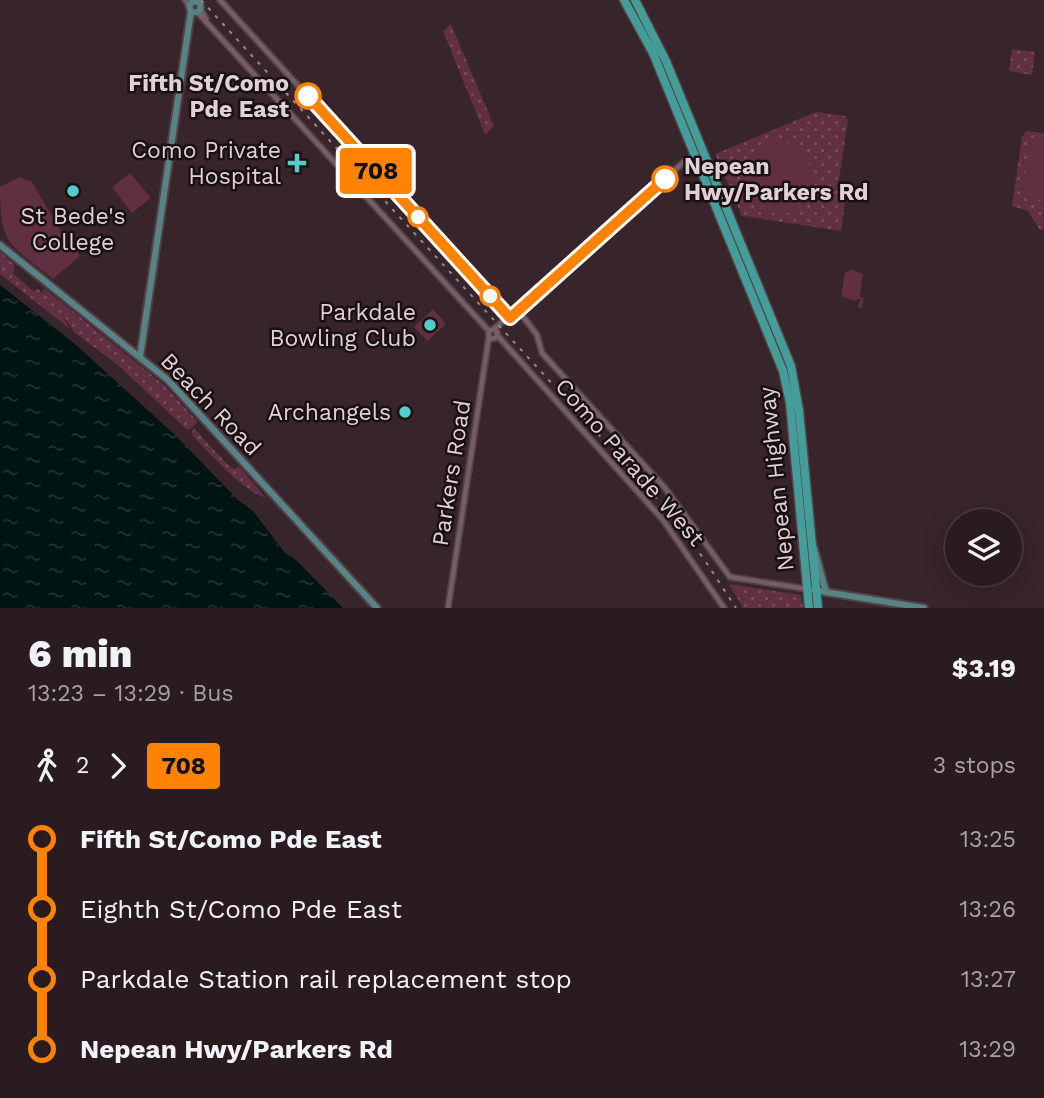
<!DOCTYPE html>
<meta charset="utf-8">
<style>
:root{--surface:#2a1b20;--page:#322429;--text:#f1f3f6;--muted:#a5a1a5;--line:#46393e}
body{margin:0;font-family:"Work Sans",sans-serif;background:var(--page);color:var(--text);height:100vh;display:flex;flex-direction:column;font-size:26px;white-space:nowrap}
*{box-sizing:border-box;margin:0}
p{font-size:23px;color:var(--muted)}
.icon{flex:none;width:38px;height:38px;fill:none;stroke:currentColor;stroke-width:2;stroke-linecap:round;stroke-linejoin:round}
.map{position:relative;height:608px;overflow:hidden}
.side{display:flex;flex-direction:column;background:var(--surface);flex:1}
.side>*{flex:none}
.badge{padding:0 14px;border-radius:5px;font-size:24px;line-height:46px}
.controls{position:absolute;left:945px;top:509px;display:grid;gap:14px}
.controls a{display:grid;place-items:center;width:77px;height:77px;border-radius:50%;background:var(--surface);box-shadow:0 7px 28px #0002,0 0 0 2px var(--line);font-size:35px}
.map>.badge{position:absolute;translate:-50% -50%;box-shadow:0 0 0 4px #fff}
.legs{display:flex;align-items:center;gap:10px;height:77px;padding:0 28px;font-size:23px}
.legs p{margin-inline-start:auto}
.summary{display:flex;align-items:center;justify-content:space-between;height:119px;padding:0 28px}
h1{font-size:38px;font-weight:800;line-height:52px}
ul{padding:0 28px;list-style:none}
li{display:flex;align-items:center;gap:24px;height:70px;font-size:26px}
li i{display:grid;place-items:center;width:10px;height:100%;margin:0 9px;background:currentColor}
li i::after{content:'';width:18px;height:18px;margin:-9px;border:5px solid;border-radius:50%;background:var(--surface)}
li p{margin-inline-start:auto}
li:first-child i{background:linear-gradient(#0000 50%,currentColor 0)}
li:last-child i{background:linear-gradient(currentColor 50%,#0000 0)}
.map>svg:first-child{display:block}
.green{fill:url(#green-dots)}
.pitch{fill:#602f42}
.water{fill:url(#water-ripples)}
.lines{fill:none;stroke-linecap:round;stroke-linejoin:round}
.minor-casing{stroke:#514045;stroke-width:8}
.major-casing{stroke:#514045;stroke-width:10}
.highway-casing{stroke:#514045;stroke-width:11}
.minor{stroke:#755d65;stroke-width:4.5}
.major{stroke:#588384;stroke-width:6}
.highway{stroke:#449d99;stroke-width:8}
.rail{stroke:#98878c;stroke-width:2;stroke-dasharray:3.5 7;stroke-linecap:butt}
.line-1-casing{stroke:#fff;stroke-width:16}
.line-1{stroke:#ff8200;stroke-width:10}
.stop-1-dot{fill:#fff;stroke:#ff8200;stroke-width:3.5}
.poi-dot{fill:#54cdc8;stroke:#1a1013;stroke-width:2.5}
.labels{text-anchor:middle;stroke-width:5;stroke-linejoin:round;paint-order:stroke}
.stop-label{font-size:23px;font-weight:bold;fill:#dfd1d5;stroke:#1a1013;text-anchor:end}
.poi-label{font-size:23px;fill:#dfd1d5;stroke:#1a1013;text-anchor:end}
.street-label{font-size:23px;fill:#dfd1d5;stroke:#1a1013}
</style>
<div class="map">
<svg width="1044" height="608" viewBox="0 0 1044 608">
<defs>
<pattern id="green-dots" width="8" height="8" patternUnits="userSpaceOnUse" patternTransform="scale(1.75)"><rect width="8" height="8" fill="#602f42"/><path d="M2 2h.1M6 6h.1" fill="none" stroke="#764c5c" stroke-width="1.8" stroke-linecap="round"/></pattern>
<pattern id="water-ripples" width="26" height="14" patternUnits="userSpaceOnUse" patternTransform="scale(1.75)"><rect width="26" height="14" fill="#001413"/><path d="M2 4q2-2 4 0t4 0M15 11q2-2 4 0t4 0" fill="none" stroke="#253534"/></pattern>
</defs>
<rect width="100%" height="100%" fill="#38242b"/>
<path class="green" d="M451,24L494,126L485,135L443,31Z
M1012,49L1035,52L1032,75L1009,71Z
M816,112L845,116L848,120L838,186L847,188L841,231L742,216L715,154Z
M1026,131L1044,133V230L1039,229L1028,211L1012,206L1022,137Z
M0,252L15,265L13,273L33,291L38,289L52,302L42,294L44,288L164,385L198,422L189,430L185,428L118,365L74,332L61,312L70,329L0,274Z
M194,428L229,466L235,469L239,466L266,498C244,492 209,453 191,434Z
M729,584L801,595L803,608H743Z"/>
<path class="pitch" d="M1031,139L1044,141V200L1021,197Z
M780,141C810,147 819,176 805,202L785,215C734,213 733,145 780,141Z
M130,173L151,198L132,213L112,187Z
M20,177L32,182L59,228L80,256L53,279C9,243 0,246 0,187Z
M851,269L863,274L860,297L864,298L862,308L858,307L860,298L854,301L841,296L845,273Z
M433,309L446,324L427,341L414,327Z"/>
<path class="water" d="M0,285L75,344L175,435L238,500L253,511L285,553L294,558L343,608H0Z"/>
<g class="lines">
<defs>
<path id="minor" d="M185,0L190,7
M191,0L192,1
M220,0L510,318
M200,8L206,19
M198,13L489,331
M519,311L537,335L542,353L665,488L730,577L807,589
M494,329L685,161L694,156
M488.5 334a4.5 4.5 0 1 1 9 0a4.5 4.5 0 1 1-9 0Z
M497,335L663,520L724,608
M448,608L489,336"/>
<path id="major" d="M189.5 7a5.5 5.5 0 1 1 11 0a5.5 5.5 0 1 1-11 0Z
M0,245L168,380L377,608
M140,357L191,11
M812,541L826,592
M813,590L924,608"/>
<path id="highway" d="M624,0L653,53L783,371L790,403L809,608
M635,0L666,61L791,366L799,410L818,608"/>
</defs>
<use href="#minor" class="minor-casing"/>
<use href="#major" class="major-casing"/>
<use href="#highway" class="highway-casing"/>
<use href="#minor" class="minor"/>
<use href="#major" class="major"/>
<use href="#highway" class="highway"/>
<path class="rail" d="M201,0L654,495L704,559L736,608"/>
</g>
<g class="lines">
<defs>
<path id="line-1" d="M308,96L510,318L665,179"/>
</defs>
<use href="#line-1" class="line-1-casing"/>
<use href="#line-1" class="line-1"/>
</g>
<g class="stop-1-dot">
<circle cx="308" cy="96" r="12"/>
<circle cx="665" cy="179" r="12"/>
<circle cx="418" cy="217" r="9"/>
<circle cx="490" cy="296" r="9"/>
</g>
<g class="poi-dot">
<path d="M293.5 152.5h7v7h7v7h-7v7h-7v-7h-7v-7h7z"/>
<circle cx="73" cy="191" r="7"/>
<circle cx="430" cy="325" r="7"/>
<circle cx="405" cy="412" r="7"/>
</g>
<g class="labels">
<g class="stop-label">
<text x="289" y="91">Fifth St/Como<tspan x="289" dy="26">Pde East</tspan></text>
<text x="684" y="174" text-anchor="start">Nepean<tspan x="684" dy="26">Hwy/Parkers Rd</tspan></text>
</g>
<g class="poi-label">
<text x="281" y="158">Como Private<tspan x="281" dy="26">Hospital</tspan></text>
<text x="73" y="224" text-anchor="middle">St Bede's<tspan x="73" dy="26">College</tspan></text>
<text x="416" y="320">Parkdale<tspan x="416" dy="26">Bowling Club</tspan></text>
<text x="391" y="420">Archangels</text>
</g>
<g class="street-label">
<text transform="translate(211 404) rotate(46)" y="8">Beach Road</text>
<text transform="translate(630 462) rotate(49)" y="8">Como Parade West</text>
<text transform="translate(451 473) rotate(-81)" y="8">Parkers Road</text>
<text transform="translate(776 479) rotate(-96)" y="8">Nepean Highway</text>
</g>
</g>
</svg>
<div class="controls">
<a><svg class="icon" aria-label="layers" viewBox="0 0 24 24"><path d="M12 4l9 5-9 5-9-5zM3 14l9 5 9-5"/></svg></a>
</div>
<b class="badge" style="left:376px;top:171px;background:#ff8200;color:#111">708</b>
</div>
<section class="side">
<div class="summary"><div><h1>6 min</h1><p>13:23 – 13:29 · Bus</p></div><b>$3.19</b></div>
<div class="legs"><svg class="icon" aria-label="walk" viewBox="0 0 24 24"><circle cx="13" cy="4" r="2"/><path d="M13 8l-2 6 4 7M11 14l-3 7M7 12l3-4h3l4 4"/></svg>2<svg class="icon" aria-label="forward" viewBox="0 0 24 24"><path d="M9 5l7 7-7 7"/></svg><b class="badge" style="background:#ff8200;color:#111">708</b><p>3 stops</p></div>
<ul>
<li><i style="color:#ff8200"></i><b>Fifth St/Como Pde East</b><p>13:25</p></li>
<li><i style="color:#ff8200"></i><span>Eighth St/Como Pde East</span><p>13:26</p></li>
<li><i style="color:#ff8200"></i><span>Parkdale Station rail replacement stop</span><p>13:27</p></li>
<li><i style="color:#ff8200"></i><b>Nepean Hwy/Parkers Rd</b><p>13:29</p></li>
</ul>
</section>
